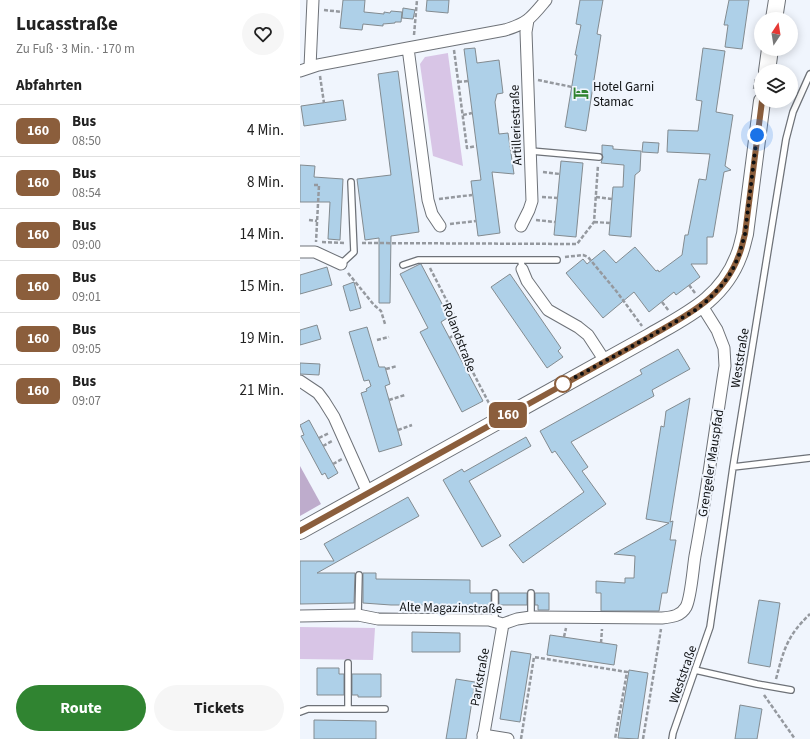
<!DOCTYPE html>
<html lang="de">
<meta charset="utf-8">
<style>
:root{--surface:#fff;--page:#f6f6f6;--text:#222;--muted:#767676;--line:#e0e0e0;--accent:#308431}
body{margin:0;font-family:"Source Sans 3",sans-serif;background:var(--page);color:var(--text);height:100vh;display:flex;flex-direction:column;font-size:15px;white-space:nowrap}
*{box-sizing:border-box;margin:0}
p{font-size:13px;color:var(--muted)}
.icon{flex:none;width:22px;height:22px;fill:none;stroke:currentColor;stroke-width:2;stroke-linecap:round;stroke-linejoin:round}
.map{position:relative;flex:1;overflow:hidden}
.sheet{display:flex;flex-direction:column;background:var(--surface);width:300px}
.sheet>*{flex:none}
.badge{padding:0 8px;border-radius:6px;font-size:14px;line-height:26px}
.needle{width:26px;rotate:12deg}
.fabs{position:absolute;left:454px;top:12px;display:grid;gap:8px}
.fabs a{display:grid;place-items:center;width:44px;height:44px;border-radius:50%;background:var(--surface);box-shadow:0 2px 10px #0003;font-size:20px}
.you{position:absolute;width:20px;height:20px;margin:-10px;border:3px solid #fff;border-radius:50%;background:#1a73e8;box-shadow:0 0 0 6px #1a73e833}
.map>.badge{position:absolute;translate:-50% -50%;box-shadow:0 0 0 2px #fff}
h2{padding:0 16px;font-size:15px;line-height:36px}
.round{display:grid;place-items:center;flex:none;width:42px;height:42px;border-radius:21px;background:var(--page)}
.headline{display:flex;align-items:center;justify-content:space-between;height:68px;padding:0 16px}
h1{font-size:19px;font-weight:700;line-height:30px}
.action{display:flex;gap:8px;margin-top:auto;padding:8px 16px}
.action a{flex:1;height:46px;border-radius:24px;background:var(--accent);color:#fff;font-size:16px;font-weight:700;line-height:46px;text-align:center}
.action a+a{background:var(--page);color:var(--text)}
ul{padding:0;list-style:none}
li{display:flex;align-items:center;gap:12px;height:52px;padding:0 16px;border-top:1px solid var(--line)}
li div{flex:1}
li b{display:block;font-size:15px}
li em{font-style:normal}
li .badge{min-width:44px;font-weight:700;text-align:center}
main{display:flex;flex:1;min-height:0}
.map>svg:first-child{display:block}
.green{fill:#d8c5e6}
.forest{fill:#beaccc}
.building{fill:#aed0e8;stroke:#838b90}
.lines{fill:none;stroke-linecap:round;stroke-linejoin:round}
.service-casing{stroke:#6e7278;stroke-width:8}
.minor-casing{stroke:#6e7278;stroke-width:13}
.secondary-casing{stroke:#6e7278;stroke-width:18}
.path{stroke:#95999f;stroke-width:2.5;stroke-dasharray:4 2;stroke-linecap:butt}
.service{stroke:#fff;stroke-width:5.5}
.minor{stroke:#fff;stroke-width:11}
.secondary{stroke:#fff;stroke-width:16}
.line-casing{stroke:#fff;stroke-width:9}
.line{stroke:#8b5e3c;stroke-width:6}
.walk{stroke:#0e1012;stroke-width:4;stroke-dasharray:0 7.2}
.stop-dot{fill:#fff;stroke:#8b5e3c;stroke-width:2}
.labels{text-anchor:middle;stroke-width:4;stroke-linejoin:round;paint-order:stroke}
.poi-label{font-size:13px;fill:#0e1012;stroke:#f0f5fd;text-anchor:start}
.street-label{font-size:13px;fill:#0e1012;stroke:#f0f5fd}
</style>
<main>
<section class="sheet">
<div class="headline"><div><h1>Lucasstraße</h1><p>Zu Fuß · 3 Min. · 170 m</p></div><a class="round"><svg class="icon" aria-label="heart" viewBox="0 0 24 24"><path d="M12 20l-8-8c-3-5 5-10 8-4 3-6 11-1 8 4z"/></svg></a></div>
<h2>Abfahrten</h2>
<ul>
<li><span class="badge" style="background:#8b5e3c;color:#fff">160</span><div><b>Bus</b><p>08:50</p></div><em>4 Min.</em></li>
<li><span class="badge" style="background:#8b5e3c;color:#fff">160</span><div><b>Bus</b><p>08:54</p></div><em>8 Min.</em></li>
<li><span class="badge" style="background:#8b5e3c;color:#fff">160</span><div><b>Bus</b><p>09:00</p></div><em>14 Min.</em></li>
<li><span class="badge" style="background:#8b5e3c;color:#fff">160</span><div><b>Bus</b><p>09:01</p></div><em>15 Min.</em></li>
<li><span class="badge" style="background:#8b5e3c;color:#fff">160</span><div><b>Bus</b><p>09:05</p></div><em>19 Min.</em></li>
<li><span class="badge" style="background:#8b5e3c;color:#fff">160</span><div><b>Bus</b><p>09:07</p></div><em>21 Min.</em></li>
</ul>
<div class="action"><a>Route</a><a>Tickets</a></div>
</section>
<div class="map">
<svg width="510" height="739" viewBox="0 0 510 739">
<rect width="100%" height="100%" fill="#f0f5fd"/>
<path class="green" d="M148,53V54L163,166L133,156L120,64L125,57Z
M0,627L75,628L73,660L0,659Z"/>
<path class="forest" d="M0,466L21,504L0,516Z"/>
<path class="building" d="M43,0H65L64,12L84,14V12L90,13L91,11L102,12L101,22H95V23L83,24V26L63,24L62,30L40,28Z
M127,0H149L148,13L126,11Z
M280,0H303L297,34L301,35L286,131L265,127L277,55H275L281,25L276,24Z
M429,0H449L442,49L425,47L428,25H424Z
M103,8L115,10L113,19L102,18Z
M175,48L177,63L199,60L203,93L197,94L195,102L199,134L208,133L214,174L192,172L200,233L178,236L171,181L181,180L164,49Z
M403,48L425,51L416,112L433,115L425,166L431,170L424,172L413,237H407V264H391L400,277L376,295L374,292L349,312L334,292L303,318L266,273L283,259L287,264L304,250L316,263L335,247L356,271L358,270L359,272L382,255L385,235H388L399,179L406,180L410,154L367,152L368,130L398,131L402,101L396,100Z
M98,71L119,232L91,236L90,303H79V238L65,240L57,179L91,175L78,74Z
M43,100L46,120L4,126L1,106Z
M343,142L359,143L358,153L342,152Z
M302,145L313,146V149L341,151L340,171L335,175L331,237L309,235L313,187H323L324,165L301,163L303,157L302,154Z
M261,161L283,163L276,237L254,235Z
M0,165L15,166L14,177L43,179L40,240L28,239L30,202H0Z
M120,264H121L149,317L141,322L183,401L162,412L120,332L128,328L100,274Z
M27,267L32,285L0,294V275Z
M210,274L261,348L258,351L263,357L247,368L191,287Z
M54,282L61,308L50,311L43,286Z
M17,325L21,339L0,345V330Z
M67,327L79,367H85L90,384L85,386L102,445L79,452L61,393L67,391L66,389L71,386L69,380L64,381L49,332Z
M378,349L390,369L352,390L354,396L271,442L288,467L282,471L306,504L223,563L209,545L284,492L255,451L252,453L240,431L342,374L340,370Z
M0,363L20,364L19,375L0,374Z
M390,398L370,522L373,521L370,540H376L367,593H362L359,611H301V593H296V581L325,583V578H334L335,556L314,554L369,523L346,519L361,426L364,427L366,411Z
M9,420L38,473L28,479L25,473L22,475L1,436L4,435L0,425Z
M226,437L231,446L169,481L201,536L182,547L143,480L162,469L164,472Z
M108,497L119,516L17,573H55L54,603L0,604V561H34L24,544Z
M63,573H76V579L170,580V593H191V605H91L63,603Z
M199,593H227V605H199Z
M235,593H249V610H238V605H235Z
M459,600L480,603L470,667L448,663Z
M112,632L160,633V652H112Z
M250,635L317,645L314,665L247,655Z
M211,651L231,654L220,722L200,719Z
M17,668H39V674H44V695H17Z
M329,670L348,673L338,739L318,738Z
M52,674H81V697H58V695H52Z
M156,679L175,682L166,739H146Z
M440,705L462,709L457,739H435Z
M14,720L76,721V739H14Z"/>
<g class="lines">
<defs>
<path id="service" d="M231,151L299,157
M221,260H257
M41,264L54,252L51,182
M103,265L118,260H221L222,269
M433,467L510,458
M195,593V621
M58,615L59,575
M231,617V593
M395,670L457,684L491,690
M48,709V663
M0,712L8,709H85
M372,739L373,733L410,627L433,467L486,139L493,112L510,74"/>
<path id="minor" d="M108,48L128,200L132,214L140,226
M10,67L13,0
M0,71L18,65L108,48L205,30C228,23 231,18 246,0
M221,226L229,210L232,201L226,32L228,20
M0,252H15L41,264
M222,269L227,281L248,310L278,327L288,335L305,361
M0,381L18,393L24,401L34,417L68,493
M0,616L58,615L78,619L189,620L203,624L217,619L231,617L362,618C372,617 381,616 386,607C391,598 393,568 395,556C407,493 415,429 425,366L424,348L417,330L402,306
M183,735L208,739
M183,739L203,624"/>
<path id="secondary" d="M474,19L477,0
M467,71L470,49
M0,531L349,337C387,315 423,299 439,255C442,248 443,241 445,234L462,101"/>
</defs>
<use href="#service" class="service-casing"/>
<use href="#minor" class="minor-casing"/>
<use href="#secondary" class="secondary-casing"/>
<path class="path" d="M24,10L42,12
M114,35L117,0
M154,50L167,148L176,146
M20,76L24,103
M238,80L272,87
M158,82L168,81
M454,89L456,78
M163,115L172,113
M243,172L260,174
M14,185H19L16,242
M242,197L258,198
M296,197L312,199
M139,199L172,195
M9,220L17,221
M236,220L255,222
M294,222L310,223
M150,224L176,221
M22,242L45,243
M62,243L277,244L294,222L298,165
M265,257L283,255L288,257L317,292L342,326
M130,268L154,315L166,359L192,409
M48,273L74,305L81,311L85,324
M389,285L395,293
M362,302L369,311
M149,338L159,333
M77,340L89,337
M86,369L97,366
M89,400L105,395
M98,430L112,425
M19,438L29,433
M23,446L32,441
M33,464L42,459
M264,637L266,628
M301,643L302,629
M476,679C484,649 487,636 510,614
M464,695L495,739
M221,739L234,657L327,672L315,739
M343,739L361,629"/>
<use href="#service" class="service"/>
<use href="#minor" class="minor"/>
<use href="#secondary" class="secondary"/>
</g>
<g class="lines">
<defs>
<path id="line" d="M0,531L349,337C387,315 423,299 439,255C442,248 443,241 445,234L462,101"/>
</defs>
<use href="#line" class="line-casing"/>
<use href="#line" class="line"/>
<path class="walk" d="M263,384L349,337L394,311L408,300L423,284L432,271L439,255L445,234L457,135"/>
</g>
<defs>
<symbol id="hotel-bare" viewBox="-9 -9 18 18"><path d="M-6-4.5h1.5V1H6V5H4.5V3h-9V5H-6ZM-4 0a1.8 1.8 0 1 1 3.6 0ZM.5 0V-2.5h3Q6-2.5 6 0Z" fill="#308431" stroke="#f0f5fd" stroke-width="2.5" paint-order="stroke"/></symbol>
</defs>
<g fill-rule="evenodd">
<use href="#hotel-bare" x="270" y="82" width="22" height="22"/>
</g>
<circle class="stop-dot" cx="263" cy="384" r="8"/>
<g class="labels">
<g class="poi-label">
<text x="293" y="91">Hotel Garni<tspan x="293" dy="15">Stamac</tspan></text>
</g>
<g class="street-label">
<text transform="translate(215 125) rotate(-92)" y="5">Artilleriestraße</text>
<text transform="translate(160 337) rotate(69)" y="5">Rolandstraße</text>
<text transform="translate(439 358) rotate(-81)" y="5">Weststraße</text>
<text transform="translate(410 463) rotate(-81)" y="5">Grengeler Mauspfad</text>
<text transform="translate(151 607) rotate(1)" y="5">Alte Magazinstraße</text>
<text transform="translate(382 674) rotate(-71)" y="5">Weststraße</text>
<text transform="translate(179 677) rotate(-80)" y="5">Parkstraße</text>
</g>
</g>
</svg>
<div class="fabs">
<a><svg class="needle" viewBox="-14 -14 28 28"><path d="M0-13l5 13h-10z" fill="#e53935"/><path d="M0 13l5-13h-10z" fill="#767676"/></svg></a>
<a><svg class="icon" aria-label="layers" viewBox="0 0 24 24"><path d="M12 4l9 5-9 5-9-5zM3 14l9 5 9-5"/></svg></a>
</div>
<div class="you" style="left:457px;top:135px"></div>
<b class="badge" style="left:208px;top:415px;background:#8b5e3c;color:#fff">160</b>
</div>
</main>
